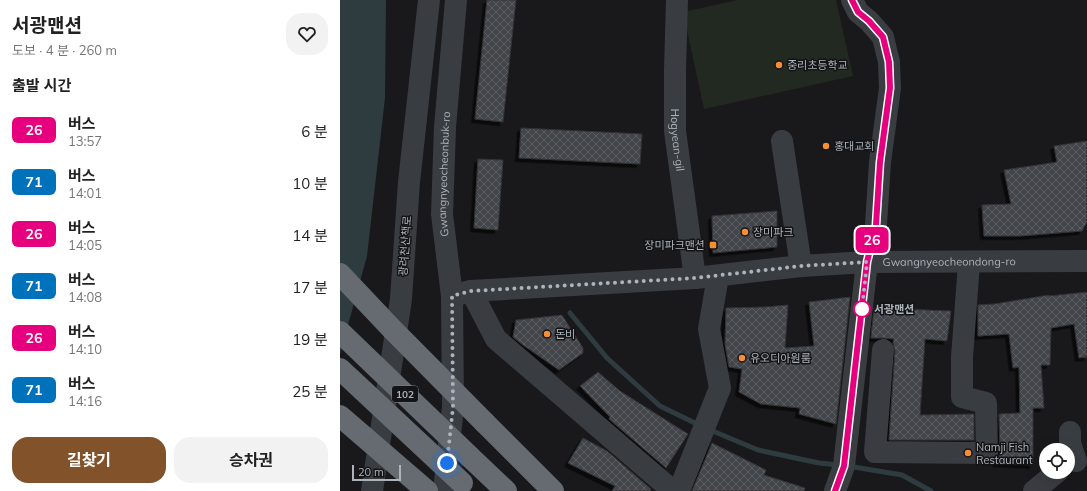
<!DOCTYPE html>
<html lang="ko">
<meta charset="utf-8">
<style>
:root{--surface:#fff;--page:#f2f2f2;--text:#222;--muted:#767676;--accent:#82522a}
body{margin:0;font-family:Mulish,"Noto Sans KR",sans-serif;background:var(--page);color:var(--text);height:100vh;display:flex;flex-direction:column;font-size:15px;white-space:nowrap}
*{box-sizing:border-box;margin:0}
p{font-size:13px;color:var(--muted)}
.icon{flex:none;width:22px;height:22px;fill:none;stroke:currentColor;stroke-width:2;stroke-linecap:round;stroke-linejoin:round}
.map{position:relative;flex:1;overflow:hidden}
.sheet{display:flex;flex-direction:column;background:var(--surface);width:340px}
.sheet>*{flex:none}
.badge{padding:0 8px;border-radius:6px;font-size:14px;line-height:26px}
.controls{position:absolute;left:699px;top:443px;display:grid;gap:8px}
.controls a{display:grid;place-items:center;width:36px;height:36px;border-radius:50%;background:var(--surface);box-shadow:0 4px 16px #0002;font-size:20px}
.scale{position:absolute;left:12px;bottom:10px;width:49px;box-sizing:border-box;padding-left:4px;border:2px solid #abb3bb;border-top:0;font-size:11px;line-height:14px;white-space:nowrap;color:#abb3bb;-webkit-text-stroke:3px #141416;paint-order:stroke}
.you{position:absolute;width:20px;height:20px;margin:-10px;border:3px solid #fff;border-radius:50%;background:#1a73e8;box-shadow:0 0 0 6px #1a73e833}
.map>.badge{position:absolute;translate:-50% -50%;box-shadow:0 0 0 2px #fff}
h2{padding:0 12px;font-size:15px;line-height:36px}
.round{display:grid;place-items:center;flex:none;width:42px;height:42px;border-radius:16px;background:var(--page)}
.overview{display:flex;align-items:center;justify-content:space-between;height:68px;padding:0 12px}
h1{font-size:19px;font-weight:700;line-height:30px}
.cta{display:flex;gap:8px;margin-top:auto;padding:8px 12px}
.cta a{flex:1;height:46px;border-radius:16px;background:var(--accent);color:#fff;font-size:16px;font-weight:700;line-height:46px;text-align:center}
.cta a+a{background:var(--page);color:var(--text)}
ul{padding:0;list-style:none}
li{display:flex;align-items:center;gap:12px;height:52px;padding:0 12px}
li div{flex:1}
li b{display:block;font-size:15px}
li em{font-style:normal}
li .badge{min-width:44px;font-weight:700;text-align:center}
main{display:flex;flex:1;min-height:0}
.map>svg:first-child{display:block}
.garden{fill:#212920}
.water{fill:#2e3c40}
.lines{fill:none;stroke-linecap:round;stroke-linejoin:round}
.stream{stroke:#2e3c40;stroke-width:5}
.building{fill:url(#building-cross-hatch);stroke:#333337;filter:url(#shadow)}
.minor{stroke:#393c40;stroke-width:22}
.highway{stroke:#656b71;stroke-width:22}
.highway-bridge{stroke:#656b71;stroke-width:22}
.line-casing{stroke:#fff;stroke-width:9}
.line{stroke:#e6007e;stroke-width:6}
.walk{stroke:#abb3bb;stroke-width:4;stroke-dasharray:0 7.2}
.poi-dot{fill:#f78d34;stroke:#141416;stroke-width:1.5}
.stop-dot{fill:#fff;stroke:#e6007e;stroke-width:2}
.labels{text-anchor:middle;stroke-width:3;stroke-linejoin:round;paint-order:stroke}
.shield{fill:#141416;stroke:#7e838a;stroke-width:1}
.shield-label{font-size:10px;font-weight:bold;fill:#abb3bb}
.poi-label{font-size:11px;fill:#abb3bb;stroke:#141416;text-anchor:start}
.street-label{font-size:11px;fill:#abb3bb;stroke:#141416}
.stop-label{font-size:11px;font-weight:bold;fill:#abb3bb;stroke:#141416;text-anchor:start}
</style>
<main>
<section class="sheet">
<div class="overview"><div><h1>서광맨션</h1><p>도보 · 4 분 · 260 m</p></div><a class="round"><svg class="icon" aria-label="heart" viewBox="0 0 24 24"><path d="M12 20l-8-8c-3-5 5-10 8-4 3-6 11-1 8 4z"/></svg></a></div>
<h2>출발 시간</h2>
<ul>
<li><span class="badge" style="background:#e6007e;color:#fff">26</span><div><b>버스</b><p>13:57</p></div><em>6 분</em></li>
<li><span class="badge" style="background:#0072bc;color:#fff">71</span><div><b>버스</b><p>14:01</p></div><em>10 분</em></li>
<li><span class="badge" style="background:#e6007e;color:#fff">26</span><div><b>버스</b><p>14:05</p></div><em>14 분</em></li>
<li><span class="badge" style="background:#0072bc;color:#fff">71</span><div><b>버스</b><p>14:08</p></div><em>17 분</em></li>
<li><span class="badge" style="background:#e6007e;color:#fff">26</span><div><b>버스</b><p>14:10</p></div><em>19 분</em></li>
<li><span class="badge" style="background:#0072bc;color:#fff">71</span><div><b>버스</b><p>14:16</p></div><em>25 분</em></li>
</ul>
<div class="cta"><a>길찾기</a><a>승차권</a></div>
</section>
<div class="map">
<svg width="747" height="491" viewBox="0 0 747 491">
<defs>
<pattern id="building-cross-hatch" width="8" height="8" patternUnits="userSpaceOnUse"><rect width="8" height="8" fill="#434448"/><path d="M0 0l8 8M0 8l8-8" fill="none" stroke="#5b5d60"/></pattern>
<filter id="shadow"><feDropShadow dx="-3.5" dy="3.5" stdDeviation="0" flood-color="#0009"/></filter>
</defs>
<rect width="100%" height="100%" fill="#19191b"/>
<path class="garden" d="M398,0H496L513,76L364,109L343,12Z"/>
<path class="water" d="M0,0H46L45,98L27,256L0,354Z"/>
<g class="lines">
<path class="stream" d="M230,313L267,358L320,406L359,425
M368,429L418,450L479,463L499,465
M508,466L562,475L591,491"/>
</g>
<path class="building" d="M147,0H176L163,122L135,119Z
M181,128L302,134L300,164L179,158Z
M747,141V222L742,231L680,236H644L642,205L671,204L664,170L717,162L714,146Z
M138,159L163,160L158,230L134,228Z
M437,211V247L373,253L372,216Z
M747,292V357L739,358L734,324L711,328L710,365H701L704,408H693V465L656,463L660,453L659,414L680,413L679,367L673,368L669,334L638,336V305L654,304L709,295V296Z
M510,297L496,424L459,414L460,408L421,404L399,392L402,369L389,367L385,344L386,308L425,307L448,305L445,348L474,346L469,302Z
M534,308L611,311L607,341L585,339L580,415L634,414V440H549L555,351L553,343L554,339L544,338H531Z
M222,315L243,348V353L219,370L183,345L173,337L176,320Z
M258,372L280,391L348,434L326,468L269,419L270,417L240,386Z
M243,438L267,451L311,489L310,491H272L275,486L228,463Z
M372,443L426,470L424,475L465,488L464,491H352Z"/>
<g class="lines">
<g class="minor">
<path id="s1" d="M337,0L335,70V131L355,278"/>
<path d="M442,141L461,266"/>
<path d="M131,291L156,339L333,491"/>
<path id="s2" d="M112,296L131,291L355,278L461,266L527,262L747,261"/>
<path d="M543,350L535,452L647,453L646,403L622,397V357L629,263"/>
<path d="M730,432V443L736,461"/>
<path d="M32,491L61,299L69,182L89,0"/>
<path id="s3" d="M104,491L113,407L112,296L102,214L105,127L116,0"/>
<path d="M339,491L380,388L369,329L378,276"/>
<path d="M495,491L504,466L527,262L536,225L540,162L550,88L549,62L543,37L529,21L518,12L512,0"/>
<path d="M694,491L717,472"/>
</g>
<path class="highway" d="M144,422L213,491
M129,456L166,491"/>
<path class="highway-bridge" d="M0,274L52,329L144,422
M0,332L129,456
M0,369L122,483
M0,416L87,491"/>
</g>
<g class="lines">
<defs>
<path id="line" d="M495,491L504,466L527,262L536,225L540,162L550,88L549,62L543,37L529,21L518,12L512,0"/>
</defs>
<use href="#line" class="line-casing"/>
<use href="#line" class="line"/>
<path class="walk" d="M107,463L113,407L112,296L131,291L355,278L461,266L527,262L522,309"/>
</g>
<g class="poi-dot">
<circle cx="439" cy="65" r="4"/>
<circle cx="486" cy="146" r="4"/>
<circle cx="405" cy="232" r="4"/>
<rect x="369" y="241" width="8" height="8" rx="2"/>
<circle cx="207" cy="334" r="4"/>
<circle cx="402" cy="358" r="4"/>
<circle cx="628" cy="453" r="4"/>
</g>
<circle class="stop-dot" cx="522" cy="309" r="8"/>
<g class="labels">
<rect class="shield" x="52" y="386" width="26" height="16" rx="3"/>
<g class="shield-label">
<text x="65" y="398">102</text>
</g>
<g class="poi-label">
<text x="447" y="69">중리초등학교</text>
<text x="494" y="150">홍대교회</text>
<text x="413" y="236">장미파크</text>
<text x="365" y="249" text-anchor="end">장미파크맨션</text>
<text x="215" y="338">돈비</text>
<text x="410" y="362">유오디아원룸</text>
<text x="636" y="451">Namji Fish<tspan x="636" dy="13">Restaurant</tspan></text>
</g>
<g class="street-label">
<text dy="4" stroke="none"><textPath href="#s1" startOffset="140">Hogyean-gil</textPath></text>
<text dy="4" stroke="none"><textPath href="#s3" startOffset="318">Gwangnyeocheonbuk-ro</textPath></text>
<text transform="translate(65 246) rotate(-86)" y="4">광려천산책로</text>
<text dy="4" stroke="none"><textPath href="#s2" startOffset="499">Gwangnyeocheondong-ro</textPath></text>
</g>
<g class="stop-label">
<text x="534" y="313">서광맨션</text>
</g>
</g>
</svg>
<div class="controls">
<a><svg class="icon" aria-label="locate" viewBox="0 0 24 24"><circle cx="12" cy="12" r="6"/><path d="M12 2v4M12 18v4M2 12h4M18 12h4"/></svg></a>
</div>
<div class="scale">20 m</div>
<div class="you" style="left:107px;top:463px"></div>
<b class="badge" style="left:532px;top:240px;background:#e6007e;color:#fff">26</b>
</div>
</main>
